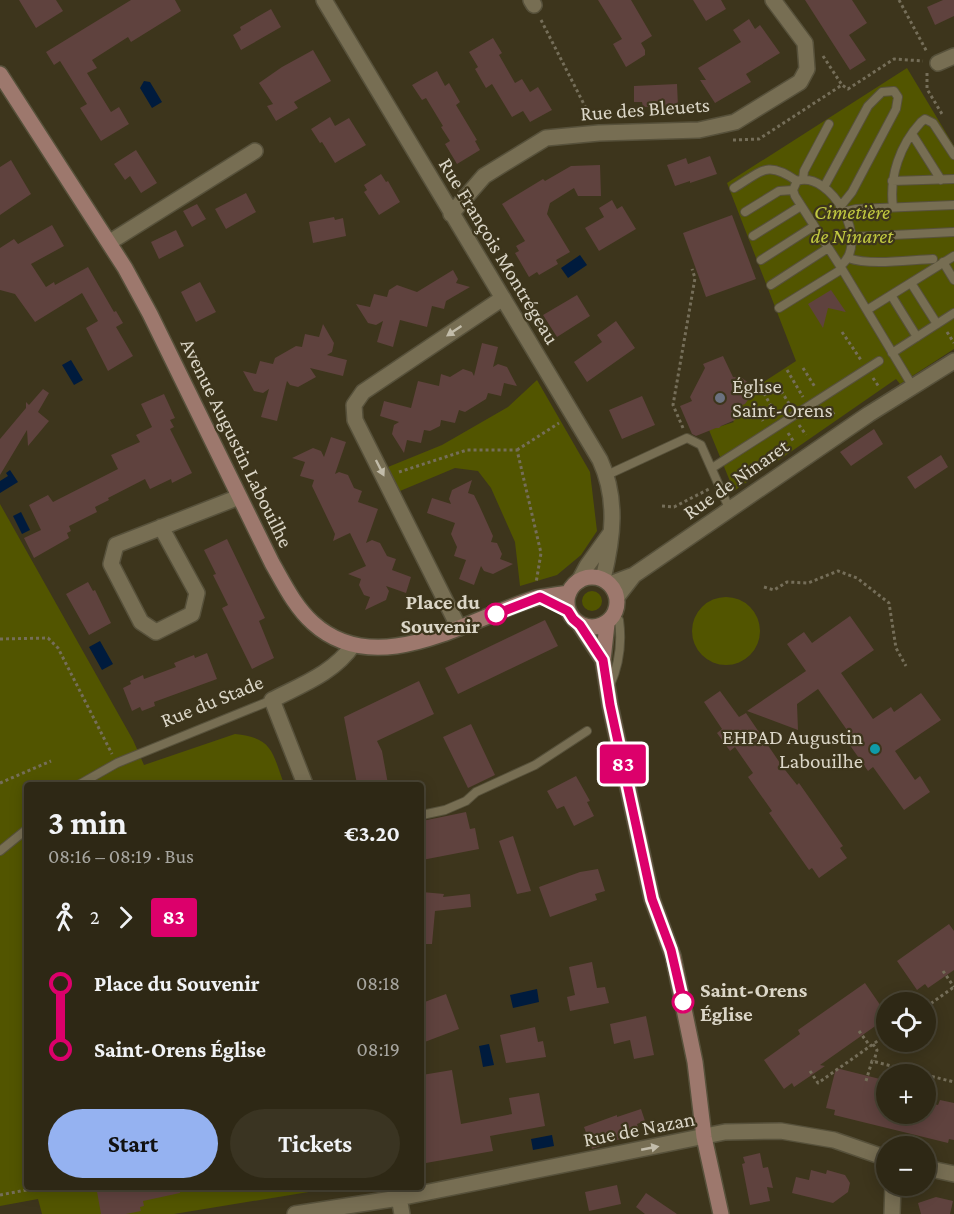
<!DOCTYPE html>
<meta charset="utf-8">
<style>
:root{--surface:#2e2815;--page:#3a3422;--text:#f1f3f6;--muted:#a7a6a0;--line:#494434;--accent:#95b2f1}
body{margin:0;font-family:"Crimson Pro",serif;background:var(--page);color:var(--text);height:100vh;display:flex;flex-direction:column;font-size:22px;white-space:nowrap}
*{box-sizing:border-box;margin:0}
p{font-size:20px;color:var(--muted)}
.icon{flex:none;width:33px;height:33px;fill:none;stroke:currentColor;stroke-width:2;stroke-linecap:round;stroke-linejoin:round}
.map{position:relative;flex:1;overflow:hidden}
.side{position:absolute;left:24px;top:782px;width:400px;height:408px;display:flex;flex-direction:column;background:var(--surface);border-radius:6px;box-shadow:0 3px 15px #0003,0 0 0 2px var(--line)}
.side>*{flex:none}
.badge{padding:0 12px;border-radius:4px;font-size:21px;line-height:39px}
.tools{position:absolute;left:876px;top:992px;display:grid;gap:12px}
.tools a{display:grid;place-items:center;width:60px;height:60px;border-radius:50%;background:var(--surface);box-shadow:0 3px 15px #0003,0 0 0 2px var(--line);font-size:30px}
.map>.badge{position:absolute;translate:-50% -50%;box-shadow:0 0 0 3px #fff}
.legs{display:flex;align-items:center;gap:9px;height:66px;padding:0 24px;font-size:20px}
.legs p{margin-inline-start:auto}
.overview{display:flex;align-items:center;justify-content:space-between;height:102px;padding:0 24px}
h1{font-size:33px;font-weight:700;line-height:45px}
.button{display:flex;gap:12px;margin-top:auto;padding:12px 24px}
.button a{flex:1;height:69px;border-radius:36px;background:var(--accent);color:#111;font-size:24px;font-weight:700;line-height:69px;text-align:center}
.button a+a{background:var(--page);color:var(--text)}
ul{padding:0 24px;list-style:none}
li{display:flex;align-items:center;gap:21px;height:66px;font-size:22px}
li i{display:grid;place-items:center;width:9px;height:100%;margin:0 8px;background:currentColor}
li i::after{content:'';width:15px;height:15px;margin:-8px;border:4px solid;border-radius:50%;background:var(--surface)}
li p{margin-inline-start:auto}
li:first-child i{background:linear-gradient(#0000 50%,currentColor 0)}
li:last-child i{background:linear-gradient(currentColor 50%,#0000 0)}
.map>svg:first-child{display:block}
.green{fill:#525500}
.water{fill:#001b3d}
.building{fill:#5f423e}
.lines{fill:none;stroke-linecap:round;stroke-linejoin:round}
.lane-casing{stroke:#57513b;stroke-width:10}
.street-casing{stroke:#57513b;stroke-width:18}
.secondary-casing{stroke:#57513b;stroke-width:18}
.path{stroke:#756e59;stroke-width:3;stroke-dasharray:3 3;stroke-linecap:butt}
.lane{stroke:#776e53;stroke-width:8}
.street{stroke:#776e53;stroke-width:15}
.secondary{stroke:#9d786d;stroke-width:15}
.oneway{fill:#c2bcaa}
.line-1-casing{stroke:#fff;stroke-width:14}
.line-1{stroke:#dc006b;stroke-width:9}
.worship-dot{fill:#6b7280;stroke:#3d351c;stroke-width:2}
.stop-1-dot{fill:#fff;stroke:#dc006b;stroke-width:3}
.culture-dot{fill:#0f9aa8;stroke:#3d351c;stroke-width:2}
.labels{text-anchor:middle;stroke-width:4.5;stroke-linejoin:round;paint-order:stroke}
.street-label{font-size:21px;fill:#dbd6c7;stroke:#3d351c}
.park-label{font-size:21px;font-style:italic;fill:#c0c840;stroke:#3d351c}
.poi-label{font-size:21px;fill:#dbd6c7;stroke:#3d351c;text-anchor:start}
.stop-label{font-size:21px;font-weight:bold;fill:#dbd6c7;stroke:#3d351c;text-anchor:end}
</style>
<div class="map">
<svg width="954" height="1214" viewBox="0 0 954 1214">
<rect width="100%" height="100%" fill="#3d351c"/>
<path class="green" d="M907,68L954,146V349L900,384L896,379L734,491L709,430L734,422L732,420L737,407L748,399L751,390L796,361L727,183Z
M537,380L590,472L597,531L581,555L557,575L520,586L515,542L491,488L478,471L455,468L400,491L388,467L442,445L508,407Z
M0,504L133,740L144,765L235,734C273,738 272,752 284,784H27V1186L339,1187L174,1214H42L38,1199L0,1206Z
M582 601a10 10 0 1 1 20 0a10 10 0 1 1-20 0Z
M692 631a34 34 0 1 1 68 0a34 34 0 1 1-68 0Z"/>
<path class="water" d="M144,81L150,82L162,102L152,108L140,88Z
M580,255L587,265L568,278L561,268Z
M71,360L83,380L74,385L62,365Z
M10,470L18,482L0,493V481L8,476L6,473Z
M21,512L30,530L22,534L13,516Z
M100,641L113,664L102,670L89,647Z
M537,989L539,1002L513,1008L510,995Z
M489,1044L494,1065L483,1067L479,1046Z
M552,1135L554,1146L533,1150L531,1139Z"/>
<path class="building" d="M19,0H56L63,11L36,28Z
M131,0H175L181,11L131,42L128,37L92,60L97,68L87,73L111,112L119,107L129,124L101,141L80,108L87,104L60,61L54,65L46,52Z
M598,0H631L652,36L641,43L645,50V55L626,67L613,44L622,39Z
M693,0H721L726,9L706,21Z
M805,0H852L867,23L849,35L866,60L850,70Z
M943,0H954V16L935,25L927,7Z
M271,9L281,27L241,50L233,35L241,30L240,27Z
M749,19L755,29L760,25L780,53L746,74L751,82L715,103L700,80H706L698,68L741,42L733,30Z
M493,38L502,53L499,55L515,83L522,79L530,92L538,87L552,110L530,122L523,111L512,117L492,84L486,88L475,69L478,67L469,52Z
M313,50L331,81L294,102L298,108L276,121L267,106L273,104L259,83L282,67Z
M437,71L445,86L449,83L460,102L456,105L477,140L475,141L480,150L457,164L445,144L450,141L441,127L443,126L426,98L422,100L412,85Z
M677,84L678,106L643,107L642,102H634V86Z
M330,117L335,126L349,118L366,145L335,163L322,142L320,143L311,129Z
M136,150L157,183L141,193L130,176L125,180L114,164Z
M710,156L717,174L690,183V181L675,186L667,165L686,158L688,164Z
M11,160L31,194L0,215V167Z
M600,165L601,196H578L574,188L550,203L547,214L570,252L556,260L558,264L539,275L537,272L529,277L515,253L519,251L516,246L525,241L502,204L543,179L545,181L571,166Z
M381,174L386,182L388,181L400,202L379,215L364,192L367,190L364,185Z
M246,193L256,212L226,229L215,209Z
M612,200L617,209L622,206L636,229L599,251L585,228L604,217L599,208Z
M197,204L206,219L192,227L183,211Z
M732,215L756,279L706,297L683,233Z
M334,217L335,220L343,218L346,236L313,243L309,222Z
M52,225L64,246L31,264L46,287L54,282L55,285L88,267L114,312L116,311L123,323L116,327L133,356L108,371L86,328L98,321L82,293L35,322L15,294L0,290V248L14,239L18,244Z
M176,230L184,246L159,259L151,242Z
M453,270L458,279L456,283L470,287L446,301L444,309L432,306L427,327L400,320L393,347L377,342L383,321L376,325L368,323L356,304L370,307L374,294L387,297L389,290L397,285L417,292Z
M200,282L216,312L196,322L181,292Z
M831,290L846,312L828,308L823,328L808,304Z
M577,295L590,316L557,337L543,315Z
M616,321L635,348L587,382L574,362L602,342L597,335Z
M323,324L334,343L332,352L327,355L347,360L343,376L310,368L316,377L298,387L290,385L287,381L277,421L261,417L269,389L263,393L254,391L243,371L256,374L260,361L273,364L275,358L296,346L302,347L305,334L319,337Z
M482,343L498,347L493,367L498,364L507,367L517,386L504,383L501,396L488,393L486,399L465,412L459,410L455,423L441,420L440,426L430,431L424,430L421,443L407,440L404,453L392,434L394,425L399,422L380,416L384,401L411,408L418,381L439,386L441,374L450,377L463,369L472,372L474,376Z
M723,356L733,377L742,378L750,384L752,390L750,397L745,404L737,407L738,411L735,420L721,426L719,428H716L696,436L692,434L680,406L692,401L690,397L705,368L703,364Z
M43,389L49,393L38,412L49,421L28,446L27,430L0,475V439L26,408V402L29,405Z
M164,394L175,418L170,420L174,427L170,429L192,473L172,483L171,479L150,489L145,479L108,498L109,500L95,507L97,512L69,526L71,531L67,533L69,538L34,558L24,538L41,530L29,505L48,495L53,502L118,469L111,455L140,442L136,435L152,427L141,404Z
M642,396L655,425L622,439L609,410Z
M874,429L883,444L851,466L840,452Z
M331,437L346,442L335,474L339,472L348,475L354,488L362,491L358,502L378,509L366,543L372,540L380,543L387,556L396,559L392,570L411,577L406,593L386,586L389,591L386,600L365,610L370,597L364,595L359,585L361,579L348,574L366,566L350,533L333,541L335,534L312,486L314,480L300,476L305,462L292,458L313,448L321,451L324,457Z
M941,455L948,467L915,489L907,477Z
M472,480L468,493L474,495L479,505L493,536L491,542L497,543L502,554L500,559L513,564L493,574L484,571L481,566L474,585L459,579L466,560L454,556L457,547L451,534L455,523L427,513L432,498L451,504L449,499L452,490Z
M227,539L265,618L259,621L274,658L252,669L222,608L228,605L213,575L216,574L204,550Z
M88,582L93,591L95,590L111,623L89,635L66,594Z
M850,616L874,650L841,673L873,719L891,707L894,712L921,693L941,720L895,751L915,780L920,776L930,792L904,810L873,767L868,771L849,744L854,740L818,689L797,704L798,730L747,711L806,671L787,644L804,632L812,643Z
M545,620L558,646L458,694L445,668Z
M207,653L217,679L154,702L155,706L142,711L140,707L132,711L123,688L131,684L130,681L143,675L144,679L176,667L174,663L194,655L195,658Z
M419,681L434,714L377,741L382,751L388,784H357L344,717Z
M720,691L739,717L746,713L782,766L797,785L799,783L843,846L840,848L847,858L819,878L812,868L809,870L769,813L772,811L748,777L753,773L735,747L730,751L717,733L722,729L704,702Z
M471,724L495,775L468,788L443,737Z
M576,776L590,801L587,802L594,816L574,826L564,806L557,809L547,791Z
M466,812L470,829L475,828L479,849L422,860V821Z
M513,836L531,891L517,894L499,841Z
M598,869L605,891L595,894L597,900L550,917L539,887L580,872Z
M422,892L444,894L443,897L470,894L471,907L435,911L432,944H422Z
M949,924L954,931V970L928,988L925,984L917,990L897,961Z
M592,962L597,988L605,987L609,1003L570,1011L567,997L575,995L569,967Z
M865,983L885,1012L878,1018L881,1022L820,1065L825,1066L794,1087L792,1083L784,1089L764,1060L800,1034L798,1030Z
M446,994L459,1029L422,1043V1003Z
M646,1016L654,1055L634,1059L630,1040L614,1044L610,1024Z
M535,1027L538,1042L543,1041L546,1057L506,1063L500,1035Z
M836,1068L884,1080L883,1085L886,1086V1113H926V1102L938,1105L940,1100L954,1103V1140L949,1139L948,1143L834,1115L835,1110L826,1108Z
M452,1070L461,1124L512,1114L509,1098L539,1093L545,1126L490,1136L493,1151L426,1163L422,1141V1075Z
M641,1109L645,1121L637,1124L640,1132L592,1149L584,1127L617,1115V1117Z
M760,1153L763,1168L768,1167L773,1188L767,1187L770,1201L750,1205L742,1164L745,1163L743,1157Z
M811,1170L826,1174L827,1170L845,1175L850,1183L848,1192L833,1203L792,1193L796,1177L809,1180Z
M617,1185L621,1204L589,1211L585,1192Z
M96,1186H179L180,1193L143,1201L144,1206L140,1207L141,1211L126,1214H101Z
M646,1193L677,1214H645L636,1207Z
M936,1197L953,1201L950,1214H921L918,1203Z"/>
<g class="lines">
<defs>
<path id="lane" d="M912,134L941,180
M803,179L804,171L829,124
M892,181L954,179
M824,187L868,106L882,92L894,91L898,97L896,109L852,192L840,207
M734,188C762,171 767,160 797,181
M893,207C889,176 900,145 921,122L925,119L933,123L954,155
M745,212L779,191L793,190
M843,212L856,209L954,205
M753,236L801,206
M852,237L954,232
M848,258C871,266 908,260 933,259
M761,260L814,226
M943,262L954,280
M840,266C872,243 831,170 797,181L793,190L795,196L842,269L913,387
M911,283L937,324
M771,285L828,248
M891,295L917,337
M779,308L842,269
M867,310L954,256
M892,353L954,313
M712,468L879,361
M607,475L687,438L701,445L729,508
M610,685C619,665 622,642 619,620L613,617
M80,784L117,763L272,700
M422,815L445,810L466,801L476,792L535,765L587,731
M0,851L27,829"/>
<path id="street" d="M324,0L600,460C618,499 613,538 603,579
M531,0L534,5
M938,63L954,56
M451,214L484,176L546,138L599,133L699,130L735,122L800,82L807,69L805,43L773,0
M110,242L255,151
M161,527L197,593L192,614L156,632L141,622L111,564L116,545L239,497
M579,581L587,566L610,534
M610,584L634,575L869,414L954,361
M617,597L634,575
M459,628L355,420L354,405L363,392L503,298
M305,784L272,700C301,685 334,673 353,645
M926,1168L954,1174
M397,1186L402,1214
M295,1214L399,1198L725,1132L781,1131L834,1140L886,1158
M892,1214L893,1185"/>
<path id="secondary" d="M0,74L125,268L150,314L272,563C284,584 295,607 313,623C377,681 466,620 533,599C544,596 557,595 569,593
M567 602a25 25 0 1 1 50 0a25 25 0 1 1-50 0Z
M607,624L603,660L610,705L652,899L673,956L695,1062L704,1137L721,1214
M580,625L603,660"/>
</defs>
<use href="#lane" class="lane-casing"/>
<use href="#street" class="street-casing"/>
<use href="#secondary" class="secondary-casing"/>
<path class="path" d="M899,0L927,52
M541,20L591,118
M823,56L842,85
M927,73V89L942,114
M733,140L759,139L842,85L848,89L894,59L923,61
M842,332L861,360
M947,332L954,343
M803,368L815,387
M787,370L803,397
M873,378L879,387
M778,386L790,405
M761,388L775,413
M829,407L835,416
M756,410L763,421
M799,425L806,435
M683,428L673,405L695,278L692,269
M788,433L794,442
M517,450L559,423
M399,472L467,450H517L541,553L536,583
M662,506L674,507L709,489
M764,587L774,590L787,582L808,583L838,571L857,578L889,603L896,648L906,666
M0,639L48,638L58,648L112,754
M0,783L51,761
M943,971L954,987
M926,1007L954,987
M859,1031L870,1046
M873,1044L877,1050L874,1061
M810,1071L818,1083L886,1035
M926,1075L954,1082
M866,1081L872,1061L922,1074
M0,1195L47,1186"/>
<use href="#lane" class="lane"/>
<use href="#street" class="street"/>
<use href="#secondary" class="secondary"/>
</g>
<defs><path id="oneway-solid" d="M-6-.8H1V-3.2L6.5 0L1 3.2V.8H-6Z" transform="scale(1.5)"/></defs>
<g class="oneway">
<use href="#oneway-solid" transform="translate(454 331) rotate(146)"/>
<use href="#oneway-solid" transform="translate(380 468) rotate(63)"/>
<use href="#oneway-solid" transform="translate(650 1148) rotate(-11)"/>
</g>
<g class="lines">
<defs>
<path id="line-1" d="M496,614L540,597L568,611L573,619L580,625L603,660L610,705L652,899L671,950L683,1002"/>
</defs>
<use href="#line-1" class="line-1-casing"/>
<use href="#line-1" class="line-1"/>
</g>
<circle class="worship-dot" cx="720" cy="398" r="6"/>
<g class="stop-1-dot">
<circle cx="496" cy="614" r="10"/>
<circle cx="683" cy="1002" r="10"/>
</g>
<circle class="culture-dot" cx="875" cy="749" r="6"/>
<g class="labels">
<g class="street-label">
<text transform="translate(645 109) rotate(-4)" y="7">Rue des Bleuets</text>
<text transform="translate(499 251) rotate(59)" y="7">Rue François Montrégeau</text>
<text transform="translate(237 443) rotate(64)" y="7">Avenue Augustin Labouilhe</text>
<text transform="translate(736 479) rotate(-35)" y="7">Rue de Ninaret</text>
<text transform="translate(212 701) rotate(-22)" y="7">Rue du Stade</text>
<text transform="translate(639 1129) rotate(-11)" y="7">Rue de Nazan</text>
</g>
<g class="park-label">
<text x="852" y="219">Cimetière<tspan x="852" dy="24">de Ninaret</tspan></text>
</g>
<g class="poi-label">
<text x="732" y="393">Église<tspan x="732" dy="24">Saint-Orens</tspan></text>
<text x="863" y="744" text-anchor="end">EHPAD Augustin<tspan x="863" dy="24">Labouilhe</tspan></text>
</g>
<g class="stop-label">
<text x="480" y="609">Place du<tspan x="480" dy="24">Souvenir</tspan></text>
<text x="700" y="997" text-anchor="start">Saint-Orens<tspan x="700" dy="24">Église</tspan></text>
</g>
</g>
</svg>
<div class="tools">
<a><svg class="icon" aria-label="locate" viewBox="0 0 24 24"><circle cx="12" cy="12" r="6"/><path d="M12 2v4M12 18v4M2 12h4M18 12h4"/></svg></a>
<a>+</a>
<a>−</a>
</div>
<b class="badge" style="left:623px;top:764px;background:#dc006b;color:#fff">83</b>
<section class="side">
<div class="overview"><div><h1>3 min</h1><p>08:16 – 08:19 · Bus</p></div><b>€3.20</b></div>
<div class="legs"><svg class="icon" aria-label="walk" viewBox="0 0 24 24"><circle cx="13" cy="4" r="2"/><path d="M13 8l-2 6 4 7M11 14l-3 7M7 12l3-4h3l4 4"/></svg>2<svg class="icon" aria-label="forward" viewBox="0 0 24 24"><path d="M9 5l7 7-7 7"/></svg><b class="badge" style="background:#dc006b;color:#fff">83</b></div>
<ul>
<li><i style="color:#dc006b"></i><b>Place du Souvenir</b><p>08:18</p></li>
<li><i style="color:#dc006b"></i><b>Saint-Orens Église</b><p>08:19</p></li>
</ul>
<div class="button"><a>Start</a><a>Tickets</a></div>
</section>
</div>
